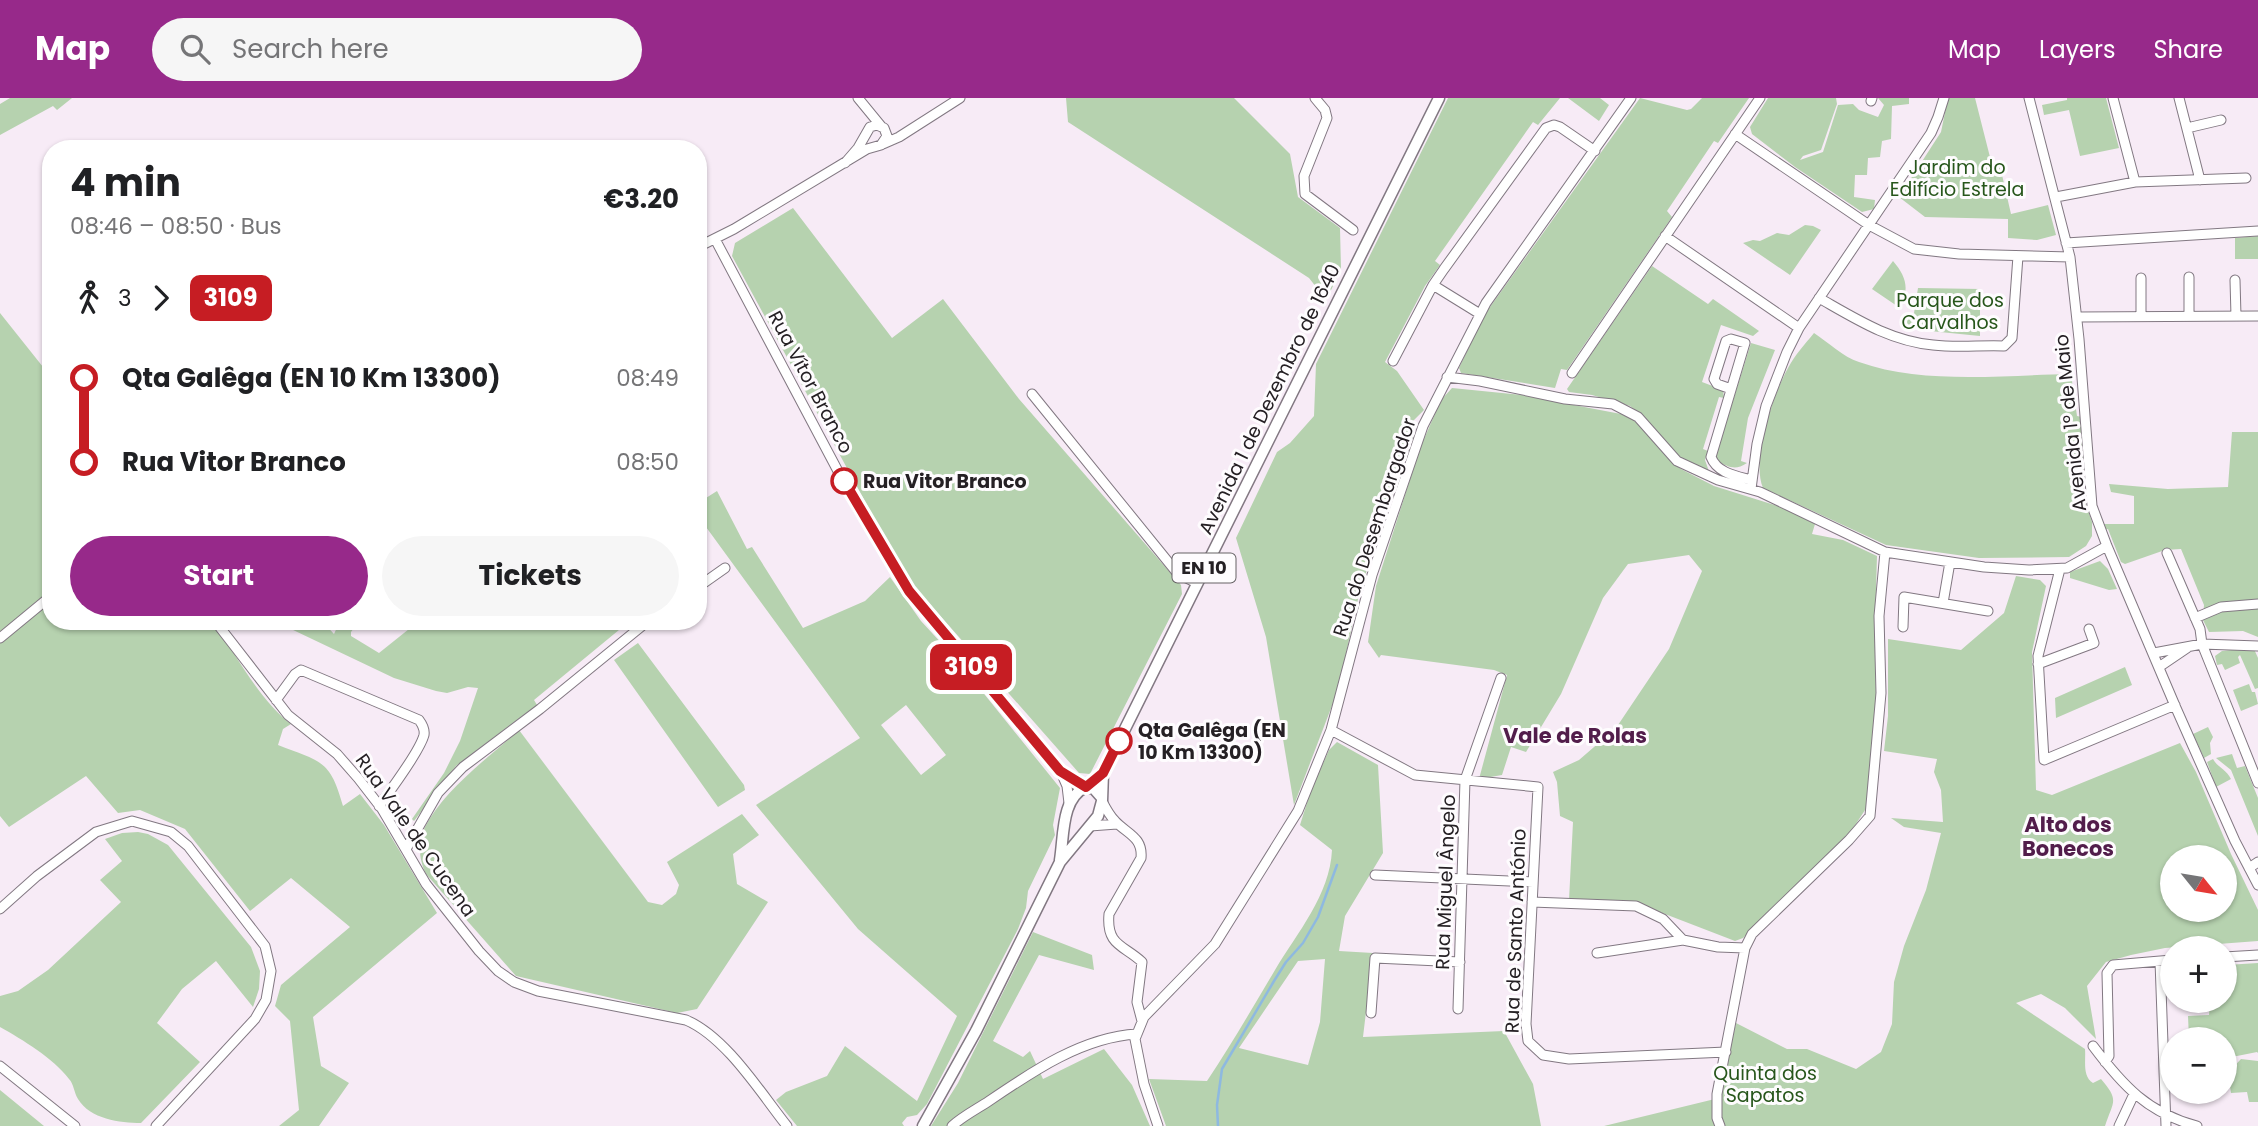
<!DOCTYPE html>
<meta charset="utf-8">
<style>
:root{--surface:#fff;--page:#f6f6f6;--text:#202124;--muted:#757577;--accent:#97298a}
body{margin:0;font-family:Poppins,sans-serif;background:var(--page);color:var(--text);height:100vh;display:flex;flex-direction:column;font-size:26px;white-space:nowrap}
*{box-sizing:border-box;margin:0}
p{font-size:23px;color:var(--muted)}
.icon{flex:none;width:38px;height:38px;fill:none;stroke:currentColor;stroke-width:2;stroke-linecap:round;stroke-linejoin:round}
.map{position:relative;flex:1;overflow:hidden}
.panel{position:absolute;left:42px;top:42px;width:665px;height:490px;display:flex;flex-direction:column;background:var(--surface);border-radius:28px;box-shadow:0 2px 5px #0004}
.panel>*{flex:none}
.badge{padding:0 14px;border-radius:10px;font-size:24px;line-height:46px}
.needle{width:46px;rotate:120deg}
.controls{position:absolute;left:2160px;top:747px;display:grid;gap:14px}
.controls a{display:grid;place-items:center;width:77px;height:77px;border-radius:50%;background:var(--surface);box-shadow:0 2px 5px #0004;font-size:35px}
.map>.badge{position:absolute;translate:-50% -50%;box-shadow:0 0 0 4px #fff}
.legs{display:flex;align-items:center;gap:10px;height:77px;padding:0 28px;font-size:23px}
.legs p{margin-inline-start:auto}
.overview{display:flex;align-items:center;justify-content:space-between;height:119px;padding:0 28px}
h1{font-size:38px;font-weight:700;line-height:52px}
.action{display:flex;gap:14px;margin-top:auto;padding:14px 28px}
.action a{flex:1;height:80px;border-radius:42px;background:var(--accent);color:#fff;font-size:28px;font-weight:700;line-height:80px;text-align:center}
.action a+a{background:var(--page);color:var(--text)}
ul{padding:0 28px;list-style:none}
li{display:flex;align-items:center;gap:24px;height:84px;font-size:26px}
li i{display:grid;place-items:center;width:10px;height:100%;margin:0 9px;background:currentColor}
li i::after{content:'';width:18px;height:18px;margin:-9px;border:5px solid;border-radius:50%;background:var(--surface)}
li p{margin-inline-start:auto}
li:first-child i{background:linear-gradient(#0000 50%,currentColor 0)}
li:last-child i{background:linear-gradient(currentColor 50%,#0000 0)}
header{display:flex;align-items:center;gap:42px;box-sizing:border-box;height:98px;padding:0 35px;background:var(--accent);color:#fff}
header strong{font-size:33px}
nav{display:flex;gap:38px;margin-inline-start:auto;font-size:24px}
.search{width:490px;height:63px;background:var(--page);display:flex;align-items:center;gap:18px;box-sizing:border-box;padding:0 24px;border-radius:38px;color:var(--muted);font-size:26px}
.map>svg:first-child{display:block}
.green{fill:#b6d2af;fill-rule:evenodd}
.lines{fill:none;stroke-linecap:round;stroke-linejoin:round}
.stream{stroke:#8eb9e0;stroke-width:2.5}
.minor-casing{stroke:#827882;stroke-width:11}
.major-casing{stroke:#827882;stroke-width:13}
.minor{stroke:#fff;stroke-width:9}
.major{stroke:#fff;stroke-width:10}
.line-1-casing{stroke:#fff;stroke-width:16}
.line-1{stroke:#c61d23;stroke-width:10}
.stop-1-dot{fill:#fff;stroke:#c61d23;stroke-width:3.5}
.labels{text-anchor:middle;stroke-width:6;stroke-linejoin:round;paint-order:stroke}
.shield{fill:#fefcfe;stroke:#666265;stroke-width:2}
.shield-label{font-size:18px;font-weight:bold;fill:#252024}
.park-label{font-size:19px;fill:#27561b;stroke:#fefcfe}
.street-label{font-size:19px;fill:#252024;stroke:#fefcfe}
.stop-label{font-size:19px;font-weight:bold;fill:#252024;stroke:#fefcfe;text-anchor:start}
.neighbourhood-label{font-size:21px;font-weight:bold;fill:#521d4b;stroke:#fefcfe}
</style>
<header>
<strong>Map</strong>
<div class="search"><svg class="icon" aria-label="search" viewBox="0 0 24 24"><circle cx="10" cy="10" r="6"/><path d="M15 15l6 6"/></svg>Search here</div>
<nav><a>Map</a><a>Layers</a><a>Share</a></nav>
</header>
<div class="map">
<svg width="2258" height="1028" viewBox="0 0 2258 1028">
<rect width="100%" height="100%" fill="#f7ebf6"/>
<path class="green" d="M10,0H72L57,12L53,8L0,37V6Z
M1066,0H1234L1290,56L1298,99L1340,130L1341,171L1324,207V199L1309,180L1068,24Z
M1448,0H1560L1538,27L1533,24L1435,163L1440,167L1425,188L1385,264L1397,273L1424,312L1412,324L1413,339L1360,492L1338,592L1294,707L1266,539L1236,440L1277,354L1290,345L1314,318L1316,266Z
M1568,0H1600L1609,7L1599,23Z
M1640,0L1687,12L1691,11L1702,0H1749L1718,45L1714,43L1667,113L1672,119L1567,272L1561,271L1555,290L1461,275L1459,270L1485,216Z
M1768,0H1836L1837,6L1821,52L1803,58L1800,62L1823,54L1838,7L1853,6L1859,12L1878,19L1884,7L1878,0H1909V6L1892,8L1891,41L1882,43L1880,59L1868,60L1867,77H1855L1854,99L1875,102L1874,111L1862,114L1795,69L1752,36L1750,29Z
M1948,0H1975L1992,67L2000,68L2011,116L2048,107L2056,137L2037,142L2008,140V121L1925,119L1899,99L1941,34Z
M2067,0H2106L2119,50L2080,58L2069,12L2044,17L2042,7L2067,2Z
M793,110L892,240L943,201L1019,301L1181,487L1182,496L1090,676L1079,675L906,479L732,158L735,145Z
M1805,127L1813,128L1821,132L1790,177L1743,145L1753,142L1760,143L1777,135L1789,137Z
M2258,138V161H2235V140Z
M1893,163C1906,178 1910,191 1900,210L1872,191Z
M1652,168L1708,206L1713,201L1759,233L1753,238L1721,227L1702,284L1723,292L1724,300L1719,299L1703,351L1708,353L1705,362L1711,379L1678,359L1645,320L1630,308L1592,297L1569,294L1567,291Z
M1918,190L1980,191V238L1920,232L1902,225L1914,215Z
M0,215L51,279V523H214C234,555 261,604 291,626L283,631L278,647C321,664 330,661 343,708L360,696L384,727L437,815L313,919L321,968L349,985L319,1028H279L299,1012L290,923L275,908L281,887L350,829L291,780L250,813L185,731L140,712L118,715L86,678L9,729L0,718Z
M1814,235C1828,244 1843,259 1859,264C1923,287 2004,277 2071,276L2077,318L2082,319L2084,400L2092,424V438L2086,448L2069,459L1979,460L1886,447L1763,390C1751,361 1773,297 1788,270C1795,257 1805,246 1814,235Z
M1751,245L1775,252L1748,320L1741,363L1747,365C1735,373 1729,369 1717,363L1716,357Z
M1452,290L1522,297L1621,316L1637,323L1681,371L1714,388L1784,410L1815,426L1812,436L1843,442L1877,458L1875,527L1876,600L1867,709L1852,732L1743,840L1735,843L1639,806L1569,802L1573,724L1560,718L1557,684L1553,674L1579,662L1616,630L1669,551L1702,473L1689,457L1628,466L1603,500L1561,596L1526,654L1511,649L1502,677L1479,681L1507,577L1494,572L1381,557L1379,560L1368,544L1376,488L1420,350L1441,302Z
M2232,334H2258V539L2243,533L2209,534L2203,522L2204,507L2181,451L2165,452L2125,466L2121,464L2108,431L2104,432L2103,426H2134V398L2111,394L2109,386L2168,391L2228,389Z
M717,393L747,451L752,449L803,530L865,503L890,479L921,523L956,561L1060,690L1053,727L1055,737L1028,793L1026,810L1018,831L927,1006L917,1017L907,1019L902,1025L904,1028H797L776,1002L786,994L827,978L845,948L917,1003L957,918L858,831L756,707L860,640L698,418V405ZM906,607L946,657L921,677L881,627Z
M2100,463L2108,471L2117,491L2109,492L2070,480V474Z
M2016,478L2040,482L2046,488L2032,554L2036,692L2052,697L2180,645L2196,674L2231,756L2258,812V843L2165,850L2131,857L2106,864L2087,888L2096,941L2065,910L2041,896L2016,905L2085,951C2086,963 2082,978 2093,985L2101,981C2120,1003 2113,1003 2105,1028H1604L1719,1000L1736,925L1787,951H1807L1856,971L1881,954L1892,926L1894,884L1904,848L1926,792L1941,735L1904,729L1891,720L1943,724L1941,692L1934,674L1937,661L1884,653L1888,618V541L1961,552L2004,515ZM2172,760H2224V812H2172Z
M286,523H322L334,536L340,523H359L351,534V538L379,555L419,523H622L625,527L534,602L537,607L456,668L414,723L412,721L444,675L460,643L478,590L468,589L447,595L436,593L394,580L291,531Z
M638,545L744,687L745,692L718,709L614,562Z
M2250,550L2254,551L2258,560V590L2255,591L2240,557L2238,559L2240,565L2225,572L2222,566L2217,567L2215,558L2222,553Z
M2125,569L2132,587L2056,620L2055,600Z
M2249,586L2252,594H2255L2258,606L2241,613L2233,592Z
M2208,629L2213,639L2210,645L2211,656L2204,660L2193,636Z
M519,632L648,804L662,807L676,796L679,787L667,764L742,716L759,737L733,756L737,786L768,804L697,911L677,915L516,878L426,776C419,762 417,743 425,729C444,692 489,659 519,632Z
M1337,644L1378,667L1383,755L1345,818L1339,853L1373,855L1363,939L1504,933L1533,986L1541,1028H1166L1149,981L1207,983C1231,947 1253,909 1275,872C1297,835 1330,797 1332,752L1300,727L1311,692L1329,652ZM1325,861L1320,924L1308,967L1239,950L1298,863Z
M2232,656L2237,670L2245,668L2258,700V738L2231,672L2216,660Z
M2213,661C2218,670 2226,671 2231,681L2216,689L2207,664Z
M138,734L148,736L168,747L251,849L260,873L259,891L253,909L216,863L182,891L157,925L200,964L141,1025C120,1025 90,1021 78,1001C74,995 74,986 69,981C53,960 23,942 0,929V898L18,893L48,872L121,804L100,782L122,763L105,741L122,735Z
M1033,834L1092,857L1094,872L1039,857L993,943L1023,959L1030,953L1043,981L1104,951L1132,987L1150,1028H931L958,985Z
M2258,865V955L2257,954L2237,958H2224V942L2189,941L2188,918L2209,917L2210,903H2224L2226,867Z
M2241,961L2258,963V1004H2249L2247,994L2231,995L2229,982L2224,979Z
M0,992L44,1028H0Z"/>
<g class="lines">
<path class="stream" d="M1218,1028L1217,1007L1222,971L1274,883L1286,864L1303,845L1318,819L1337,767"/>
<defs>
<path id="minor" d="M858,0L881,28
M1315,0L1325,12L1327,20L1304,78L1305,96L1353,132
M2029,0L2070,159L2079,241L2092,408L2107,448L2176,610L2235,743L2258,787
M2113,0L2135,84
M2179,0L2200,82
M1871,3L1872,0
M2187,30L2221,22
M1735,36L1869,127L1914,151L1959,156L2070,159
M883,46L899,39L960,0
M2056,99L2135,84L2246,80
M1665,138L1799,230
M715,141L857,409L909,493L1060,673L1084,689
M2066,145L2258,133
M698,149L734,131L867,51L881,47L887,38L884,30L877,27L870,29L858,50L845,65
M2189,179V218
M2141,180V218
M2235,182L2236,218
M1819,200C1856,221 1890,243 1933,247C1957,250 1981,247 2004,248L2012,240L2018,158
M1480,216L1433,187L1444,171L1546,30L1554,27L1560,29L1595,53
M2077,219L2258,218
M1393,263L1433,187
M1572,275L1760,0
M1447,279L1480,283L1565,301L1613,306L1638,319L1677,363L1718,382L1760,394L1885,454L1984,469L2029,472L2067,470L2107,448
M1731,291L1717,286L1714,281L1726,243L1731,241L1745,245L1711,359C1717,375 1736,378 1751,382
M1032,296L1178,476L1197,485
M1751,391L1757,346L1766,308L1787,254L1799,230L1931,35L1938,19L1944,0
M2167,455L2200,531L2202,546L2258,685
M2060,471L2038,558L2044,662L2175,607
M698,489L725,470
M1943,505L1950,464
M2195,520L2221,509L2258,506
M215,523L288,617L337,656L358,680L382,711L426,786L479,853L498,873L514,884L538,893L686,922C726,939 760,994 787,1028
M1903,529L1904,499L1988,513
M0,540L51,498
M2154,555L2202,546L2258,548
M2038,566L2094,545L2089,531
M2159,569L2187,550
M276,602L295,576L301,572L419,622C422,626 425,631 424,637C420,653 390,693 379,708
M1331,632L1415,677L1538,689L1526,926L1528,943L1543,957L1569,961L1726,954
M1061,674L1067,688L1069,705
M1102,703C1106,711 1109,717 1115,723C1127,736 1143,739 1141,760L1109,816C1106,848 1124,847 1142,864L1137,904L1142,923
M1090,728L1117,726
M406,751L438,695L463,669L540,611L648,523
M2249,770L2258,764
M1375,777L1533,784
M1532,804L1636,808L1663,821L1683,842L1718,849L1745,850
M0,811L37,778L96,734L132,723L171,734L188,748L265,848L271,873L266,902L255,921L156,1028
M1597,855L1683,842
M2224,859L2258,857
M2160,863L2166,1028
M1458,911L1465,682L1501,580
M1371,915L1375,860L1460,864
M2093,948C2123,988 2148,1015 2197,1028
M2105,964L2109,958L2107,875L2113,867L2172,862
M0,968L75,1028
M952,1028C963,1018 977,1011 989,1003C1033,973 1083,939 1137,936
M1158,1028L1144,986L1135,941L1144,919L1215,846L1298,713L1331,632L1372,477L1423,328L1486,205L1631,0
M1720,1028L1717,1020V996L1745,850L1752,836L1849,742L1870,718L1881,595L1879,518L1885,454
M2119,1028L2134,996"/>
<path id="major" d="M1060,762C1064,738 1061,700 1086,689L1094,691L1102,700
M923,1028L976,933L1060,764L1098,718L1102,703L1103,675L1439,0"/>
</defs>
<use href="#minor" class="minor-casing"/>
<use href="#major" class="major-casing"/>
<use href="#minor" class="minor"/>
<use href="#major" class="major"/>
</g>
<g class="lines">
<defs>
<path id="line-1" d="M844,383L909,493L1060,673L1086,689L1103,675L1119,643"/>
</defs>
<use href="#line-1" class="line-1-casing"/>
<use href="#line-1" class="line-1"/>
</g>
<g class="stop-1-dot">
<circle cx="844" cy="383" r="12"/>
<circle cx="1119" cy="643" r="12"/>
</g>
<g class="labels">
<rect class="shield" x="1172.5" y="455.5" width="63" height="29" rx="5"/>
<g class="shield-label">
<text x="1204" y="476">EN 10</text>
</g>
<g class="park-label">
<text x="1957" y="76">Jardim do<tspan x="1957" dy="22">Edifício Estrela</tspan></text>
<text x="1950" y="209">Parque dos<tspan x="1950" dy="22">Carvalhos</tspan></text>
<text x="1765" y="982">Quinta dos<tspan x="1765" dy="22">Sapatos</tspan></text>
</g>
<g class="street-label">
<text transform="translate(811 284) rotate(62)" y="7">Rua Vítor Branco</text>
<text transform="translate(1269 301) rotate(-64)" y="7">Avenida 1 de Dezembro de 1640</text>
<text transform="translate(2070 325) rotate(-96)" y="7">Avenida 1º de Maio</text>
<text transform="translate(1374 429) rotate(-72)" y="7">Rua do Desembargador</text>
<text transform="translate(416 737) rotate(55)" y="7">Rua Vale de Cucena</text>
<text transform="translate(1445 784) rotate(-88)" y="7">Rua Miguel Ângelo</text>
<text transform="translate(1515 833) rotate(-88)" y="7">Rua de Santo António</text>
</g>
<g class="stop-label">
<text x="863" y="390">Rua Vitor Branco</text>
<text x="1138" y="639">Qta Galêga (EN<tspan x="1138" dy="22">10 Km 13300)</tspan></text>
</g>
<g class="neighbourhood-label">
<text x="1575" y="645">Vale de Rolas</text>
<text x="2068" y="734">Alto dos<tspan x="2068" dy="24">Bonecos</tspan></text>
</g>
</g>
</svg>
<div class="controls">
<a><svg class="needle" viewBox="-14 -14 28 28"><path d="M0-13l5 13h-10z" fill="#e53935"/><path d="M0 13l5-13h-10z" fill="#757577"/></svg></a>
<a>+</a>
<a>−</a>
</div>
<b class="badge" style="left:971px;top:569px;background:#c61d23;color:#fff">3109</b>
<section class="panel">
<div class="overview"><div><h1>4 min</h1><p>08:46 – 08:50 · Bus</p></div><b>€3.20</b></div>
<div class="legs"><svg class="icon" aria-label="walk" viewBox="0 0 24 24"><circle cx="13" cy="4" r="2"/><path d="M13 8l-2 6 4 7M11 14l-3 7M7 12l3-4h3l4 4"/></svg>3<svg class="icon" aria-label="forward" viewBox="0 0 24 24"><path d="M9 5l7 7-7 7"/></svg><b class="badge" style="background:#c61d23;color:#fff">3109</b></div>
<ul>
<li><i style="color:#c61d23"></i><b>Qta Galêga (EN 10 Km 13300)</b><p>08:49</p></li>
<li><i style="color:#c61d23"></i><b>Rua Vitor Branco</b><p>08:50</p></li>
</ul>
<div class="action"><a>Start</a><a>Tickets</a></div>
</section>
</div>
